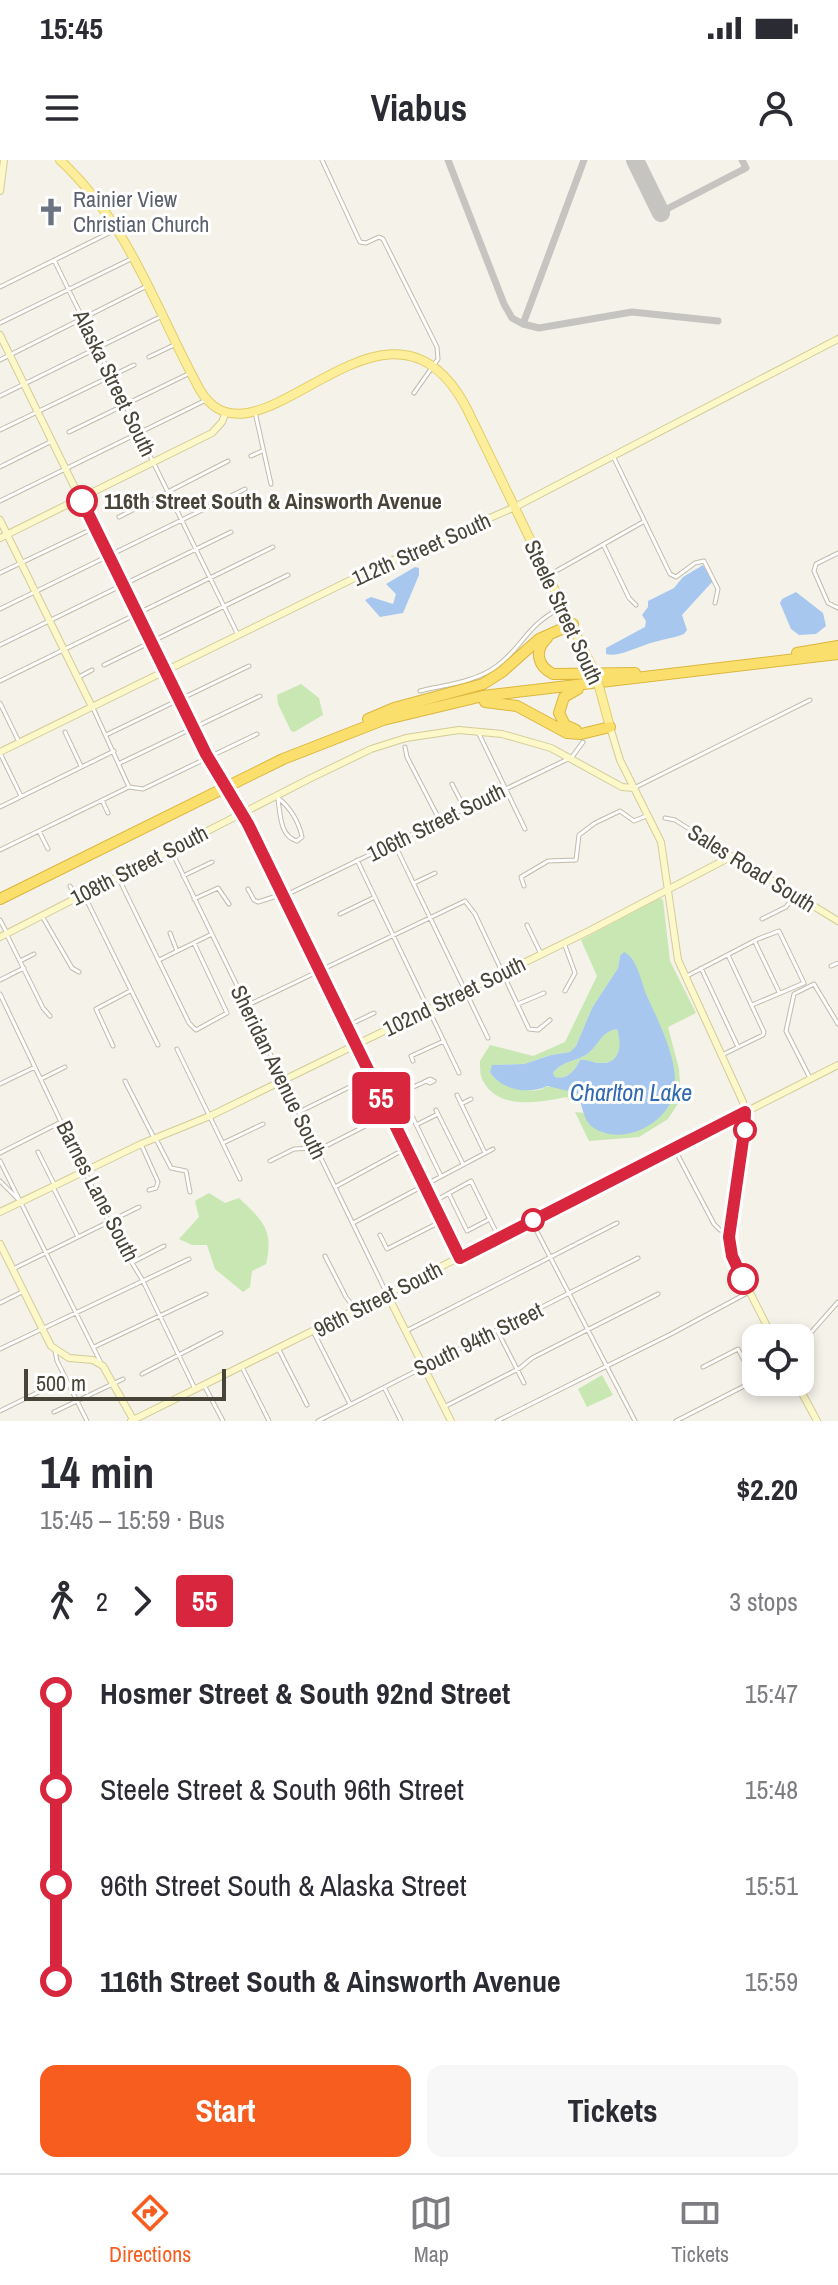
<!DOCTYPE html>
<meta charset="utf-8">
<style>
:root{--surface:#fff;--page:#f7f7f7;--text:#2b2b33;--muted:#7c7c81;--line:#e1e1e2;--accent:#f65d1e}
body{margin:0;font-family:"Archivo Narrow",sans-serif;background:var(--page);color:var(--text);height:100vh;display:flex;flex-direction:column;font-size:30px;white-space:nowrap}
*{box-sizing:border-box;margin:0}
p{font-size:26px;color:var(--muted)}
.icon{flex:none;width:44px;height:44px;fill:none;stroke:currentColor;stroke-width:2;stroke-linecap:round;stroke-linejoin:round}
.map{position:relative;height:1261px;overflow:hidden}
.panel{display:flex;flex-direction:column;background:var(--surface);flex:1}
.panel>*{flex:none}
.badge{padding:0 16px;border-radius:6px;font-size:28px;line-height:52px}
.buttons{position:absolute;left:742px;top:1164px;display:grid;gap:16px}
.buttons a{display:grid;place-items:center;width:72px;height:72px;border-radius:16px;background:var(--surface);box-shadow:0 4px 12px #0003;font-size:40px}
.scale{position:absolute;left:24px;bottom:20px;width:202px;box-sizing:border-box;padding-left:8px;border:4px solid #484437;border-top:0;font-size:22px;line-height:28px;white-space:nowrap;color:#484437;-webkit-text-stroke:6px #fff;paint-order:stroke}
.map>.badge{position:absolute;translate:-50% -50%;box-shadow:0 0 0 4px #fff}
.legs{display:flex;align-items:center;gap:12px;height:88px;padding:0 40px;font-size:26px}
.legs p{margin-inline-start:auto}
.head{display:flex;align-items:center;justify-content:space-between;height:136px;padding:0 40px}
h1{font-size:44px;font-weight:700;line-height:60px}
.button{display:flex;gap:16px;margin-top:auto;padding:16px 40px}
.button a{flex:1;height:92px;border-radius:16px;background:var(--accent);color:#fff;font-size:32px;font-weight:700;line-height:92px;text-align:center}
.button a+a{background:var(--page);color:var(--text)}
ul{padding:0 40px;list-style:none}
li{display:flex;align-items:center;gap:28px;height:96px;font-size:30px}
li i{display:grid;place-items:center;width:12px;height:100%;margin:0 10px;background:currentColor}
li i::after{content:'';width:20px;height:20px;margin:-10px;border:6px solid;border-radius:50%;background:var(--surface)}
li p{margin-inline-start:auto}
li:first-child i{background:linear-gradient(#0000 50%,currentColor 0)}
li:last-child i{background:linear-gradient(currentColor 50%,#0000 0)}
.status{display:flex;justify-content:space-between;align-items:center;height:56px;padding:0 40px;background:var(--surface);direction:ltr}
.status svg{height:22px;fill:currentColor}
header{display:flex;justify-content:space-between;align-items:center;height:104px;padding:0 40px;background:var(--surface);font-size:36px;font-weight:700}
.dock{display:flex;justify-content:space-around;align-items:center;height:112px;border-top:2px solid var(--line);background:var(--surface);font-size:22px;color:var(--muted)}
.dock a{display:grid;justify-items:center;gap:4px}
.dock .on{color:var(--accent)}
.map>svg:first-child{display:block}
.green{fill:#c8e7b3}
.water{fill:#a7c7ef;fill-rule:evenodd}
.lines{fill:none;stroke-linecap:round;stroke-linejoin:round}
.taxiway{stroke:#c6c4c0;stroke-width:7}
.runway{stroke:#c6c4c0;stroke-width:18}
.street-casing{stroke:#c0bbab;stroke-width:5}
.secondary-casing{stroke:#d3cc99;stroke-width:8}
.primary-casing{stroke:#e2ce69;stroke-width:10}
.highway-casing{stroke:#dbb73c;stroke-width:12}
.street{stroke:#fff;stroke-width:3}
.secondary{stroke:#fdf8c9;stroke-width:6}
.primary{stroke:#fcee9a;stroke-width:8}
.highway{stroke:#fbdf6d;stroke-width:10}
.secondary-bridge-casing{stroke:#d3cc99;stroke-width:8;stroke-linecap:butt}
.primary-bridge-casing{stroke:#e2ce69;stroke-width:10;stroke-linecap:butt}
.secondary-bridge{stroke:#fdf8c9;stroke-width:6}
.primary-bridge{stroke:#fcee9a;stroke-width:8}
.line-1-casing{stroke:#fff;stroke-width:18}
.line-1{stroke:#d7263d;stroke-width:12}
.stop-1-dot{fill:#fff;stroke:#d7263d;stroke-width:4}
.labels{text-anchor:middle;stroke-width:6;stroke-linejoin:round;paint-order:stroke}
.worship-label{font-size:22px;fill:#5b616d;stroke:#fff;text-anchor:start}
.street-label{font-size:22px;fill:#484437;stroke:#fff}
.stop-label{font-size:22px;font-weight:bold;fill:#484437;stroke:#fff;text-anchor:start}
.water-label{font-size:24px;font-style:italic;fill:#326ab2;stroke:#fff}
</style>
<div class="status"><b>15:45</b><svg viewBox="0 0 49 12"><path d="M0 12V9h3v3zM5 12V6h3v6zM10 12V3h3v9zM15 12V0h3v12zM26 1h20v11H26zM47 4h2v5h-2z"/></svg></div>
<header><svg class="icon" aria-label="menu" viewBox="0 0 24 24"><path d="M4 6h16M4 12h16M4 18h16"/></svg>Viabus<svg class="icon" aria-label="person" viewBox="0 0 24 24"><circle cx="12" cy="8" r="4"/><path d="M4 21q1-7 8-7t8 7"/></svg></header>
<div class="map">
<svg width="838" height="1261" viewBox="0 0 838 1261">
<rect width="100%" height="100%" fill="#f4f2e9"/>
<path class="green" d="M301,524L319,538L323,555L294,572L291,571L278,544L277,535Z
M660,738L663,740L670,801L696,853L668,867L679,909L681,939L668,959L639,977L589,981L575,952L585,953L588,963L603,973L637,812L635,805L620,796L618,808L592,848L576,886L570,892L551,895L524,904L493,905L490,912C496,924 525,933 538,930C551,927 538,926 551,927C560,927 569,930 577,933L581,941H569L567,937C540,942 499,951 483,921C480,916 480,907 480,901L490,885L533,896L565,882L597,816L581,780Z
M617,869C623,885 621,904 600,903C592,903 588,899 580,900C575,910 568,920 555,917L553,913C562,901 575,902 587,894C600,885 600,872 617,869Z
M209,1033L225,1043L239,1038C263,1061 274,1070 266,1104L252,1111L250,1127L243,1132L215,1109L207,1085H192L179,1079L199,1057L195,1041Z
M602,1215L613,1235L587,1247L578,1229Z"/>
<path class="water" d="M703,405L713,421L682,455L687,470L684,474C671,479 657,480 645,485C632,489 619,497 606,494V488L645,467L646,461L642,455L648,447V441L674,428L683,417Z
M415,407L419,408V415L403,453L380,457L365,440L371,437L393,444L396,434L386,424Z
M796,432L823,453L826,466L816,474L799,475L791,469L780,443L782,439Z
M624,792C637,798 641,821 646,834C658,861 677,896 675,927C672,963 621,989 591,966C583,959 582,943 577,933L547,926C529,935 501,930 490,912L492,905L524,904L551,895L570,892L576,886L592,848L618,808L620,796ZM617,869C622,884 621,904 600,903C592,903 588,899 580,900C575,910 568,920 555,917L553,913C562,901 575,902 587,894C600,885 600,872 617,869Z"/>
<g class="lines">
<path class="taxiway" d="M448,0L504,144L512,158L523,164L539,168L632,152L718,161
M661,52L746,8L742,0
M523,164L584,0"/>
<path class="runway" d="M635,0L661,53"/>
<defs>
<path id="street" d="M322,0L360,82L366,83L379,77L383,79L437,187L438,199L414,233
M54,100L238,475
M0,127L115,70
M0,163L133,98
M149,197L174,185
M0,200L147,126
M0,236L162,156
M255,252L271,324
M0,270L134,205
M69,272L188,214
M251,296L262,291
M613,296L670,414L676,417L695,403L704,401L718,429L715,443
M0,307L50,282
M0,341L206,240
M119,357L228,301
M604,386L629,438L636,445
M838,393L816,404L814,411L828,443L838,448
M0,413L94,368
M549,415L643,362
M0,449L245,329
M0,485L231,372
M104,505L288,415
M77,518L92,510
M0,521L273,387
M420,531C445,525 476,522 497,506C524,486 525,466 561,448
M0,543L19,582
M93,548L129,627
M65,572L81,606
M479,574L525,669
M106,575L249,506
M405,587L407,597L439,659
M0,593L21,636
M120,603L260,536
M452,624L465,649
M634,628L810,540
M277,635C281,650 278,676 297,681L302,677C299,662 290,647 278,638
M102,640L108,653
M0,647L114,591
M665,658L675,660L732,696
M39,671L48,689
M394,683L488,878
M0,690L129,627L143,629L257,574
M172,692L387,1134
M357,700L459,913
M183,716L212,702
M118,717L189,863L196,870L227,853L194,783
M414,723L435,713
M70,726L75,738
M524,726L521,717L548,701L576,700L579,675L595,663L620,651L634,661L646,656
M248,729L254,740L258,742L280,735
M284,736L572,597L583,582
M81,737L88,743L158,885
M194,739L218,728L229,744
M340,754L375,737
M42,756L72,808L79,812
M762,759L786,747L795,735
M0,760L7,773
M527,765L541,794
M170,773L177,791
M7,775L43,848L50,856
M755,782L779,832
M564,783L575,813L565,831
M159,800L212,774
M20,801L34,794
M831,806L838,803
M701,808L738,887
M685,817L758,779L779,771L804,823L752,845
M0,820L24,808
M0,834L114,1073L143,1121L195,1229
M518,844L544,833
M246,846L465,741L475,754L529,869L538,870L550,860
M347,866L374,853
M113,886L96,849L130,831
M177,889L240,1019
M722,895L763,875L764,872L728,795
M413,901L411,896L444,881
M810,918L786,871L794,834L814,824L838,864
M41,919L65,907
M125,921L153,976
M0,924L35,907
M457,935L485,993
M383,941L422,923L430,919L434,921L430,923L426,921
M461,944L471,939
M436,950L463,1004
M299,952L370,917
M412,956L441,1016
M416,965L438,954
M156,979L171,1008L186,1011L190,1032
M223,983L263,964
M141,984L158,1022L156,1028L149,1030
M674,988L714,1064L720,1070L729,1072
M318,990L389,954
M38,992L55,1026
M0,993L61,962
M0,1001L100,1201
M270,1001L294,989L315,988
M0,1021L18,1039
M53,1027L78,1077
M335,1027L405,989
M449,1034L467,1071L488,1060
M433,1042L471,1021L499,1078
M532,1062L635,1261
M353,1063L493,989
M380,1075L387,1089L442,1061
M325,1096L346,1137L356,1150
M133,1102L164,1086
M13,1109L139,1047
M0,1143L22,1132
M497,1170L524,1223
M406,1171L617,1063
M314,1173L350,1244
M800,1185L838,1142
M94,1187L206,1134
M278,1188L307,1245
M0,1189L189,1099
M55,1191L57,1201L87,1261
M242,1207L269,1261
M703,1207L738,1189L755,1221
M142,1214L221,1173
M204,1225L223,1261
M385,1229L401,1261
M444,1247L520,1208L532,1198L658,1134
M0,1251L65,1219
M54,1252L123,1219
M318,1261L638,1098
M497,1261L671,1174L749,1132
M676,1261L756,1220"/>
<path id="secondary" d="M0,31L4,0
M0,175L193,569L218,613
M0,360L92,547
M0,378L212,273L222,262L226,252
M610,567L620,600L661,682L678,800L743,942L745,968L729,1085L734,1101L773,1178
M0,592L377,407L515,347L838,179
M231,634L248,664L460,1098
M0,777L311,618L371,589L406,578L459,570L502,574L551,588L622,627L634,628
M0,1052L141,984L210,956L589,771L732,696L838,761
M0,1084L51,1186L69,1198L93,1200L103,1206L134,1261
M387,1134L451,1261
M796,1222L817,1261
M131,1261L387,1134L838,905"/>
<path id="primary" d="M60,0C130,65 155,148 200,230C257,325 387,95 467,249L593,509
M600,530L610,567"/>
<path id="highway" d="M547,478C534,490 537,506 553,514L635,513
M797,493L838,486
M485,542L517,546L567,573L581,574L610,567
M368,559L394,548L483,524L502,512L539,479L573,464
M576,570L565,565L559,553L564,537L578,529
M0,739L283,599L383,560L483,536L838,494"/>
</defs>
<use href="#street" class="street-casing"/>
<use href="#secondary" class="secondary-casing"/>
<use href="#primary" class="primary-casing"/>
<use href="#highway" class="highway-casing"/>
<use href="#street" class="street"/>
<use href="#secondary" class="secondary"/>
<use href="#primary" class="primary"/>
<use href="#highway" class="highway"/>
<defs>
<path id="secondary-bridge" d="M218,613L231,634"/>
<path id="primary-bridge" d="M593,509L600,530"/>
</defs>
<use href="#secondary-bridge" class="secondary-bridge-casing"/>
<use href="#primary-bridge" class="primary-bridge-casing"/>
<use href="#secondary-bridge" class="secondary-bridge"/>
<use href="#primary-bridge" class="primary-bridge"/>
</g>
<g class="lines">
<defs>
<path id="line-1" d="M82,341L206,594L248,664L460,1098L745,952L744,973L729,1077L732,1096L743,1119"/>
</defs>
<use href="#line-1" class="line-1-casing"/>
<use href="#line-1" class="line-1"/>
</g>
<defs>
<symbol id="church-bare" viewBox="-9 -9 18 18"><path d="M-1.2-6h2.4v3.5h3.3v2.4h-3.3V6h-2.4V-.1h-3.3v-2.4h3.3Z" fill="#6b7280" stroke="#fff" stroke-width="2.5" paint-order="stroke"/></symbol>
</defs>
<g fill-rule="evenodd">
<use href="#church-bare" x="31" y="32" width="40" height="40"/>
</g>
<g class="stop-1-dot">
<circle cx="82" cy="341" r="14"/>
<circle cx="745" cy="970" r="10"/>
<circle cx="533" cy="1060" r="10"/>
<circle cx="743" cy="1119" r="14"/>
</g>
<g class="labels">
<g class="worship-label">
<text x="73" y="47">Rainier View<tspan x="73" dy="25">Christian Church</tspan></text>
</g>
<g class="street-label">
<text transform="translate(115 223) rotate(64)" y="8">Alaska Street South</text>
<text transform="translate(421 389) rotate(-24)" y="8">112th Street South</text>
<text transform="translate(564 452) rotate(65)" y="8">Steele Street South</text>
<text transform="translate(436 662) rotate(-26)" y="8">106th Street South</text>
<text transform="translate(139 705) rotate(-27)" y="8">108th Street South</text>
<text transform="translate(752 708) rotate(32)" y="8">Sales Road South</text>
<text transform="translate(454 836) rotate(-26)" y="8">102nd Street South</text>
<text transform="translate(279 912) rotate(64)" y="8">Sheridan Avenue South</text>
<text transform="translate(98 1031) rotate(63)" y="8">Barnes Lane South</text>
<text transform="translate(378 1139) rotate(-27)" y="8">96th Street South</text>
<text transform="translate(478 1179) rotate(-26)" y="8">South 94th Street</text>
</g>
<g class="stop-label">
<text x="104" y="349">116th Street South &amp; Ainsworth Avenue</text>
</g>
<g class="water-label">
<text x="631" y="941">Charlton Lake</text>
</g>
</g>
</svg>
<div class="buttons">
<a><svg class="icon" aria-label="locate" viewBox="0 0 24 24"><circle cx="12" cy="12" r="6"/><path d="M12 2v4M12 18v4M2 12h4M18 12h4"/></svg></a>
</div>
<div class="scale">500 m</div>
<b class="badge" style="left:381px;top:938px;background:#d7263d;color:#fff">55</b>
</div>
<section class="panel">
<div class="head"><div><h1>14 min</h1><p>15:45 – 15:59 · Bus</p></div><b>$2.20</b></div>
<div class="legs"><svg class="icon" aria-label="walk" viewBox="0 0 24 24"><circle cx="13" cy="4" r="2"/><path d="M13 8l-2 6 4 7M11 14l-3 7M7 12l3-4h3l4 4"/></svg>2<svg class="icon" aria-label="forward" viewBox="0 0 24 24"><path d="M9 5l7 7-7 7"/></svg><b class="badge" style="background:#d7263d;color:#fff">55</b><p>3 stops</p></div>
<ul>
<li><i style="color:#d7263d"></i><b>Hosmer Street &amp; South 92nd Street</b><p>15:47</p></li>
<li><i style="color:#d7263d"></i><span>Steele Street &amp; South 96th Street</span><p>15:48</p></li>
<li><i style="color:#d7263d"></i><span>96th Street South &amp; Alaska Street</span><p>15:51</p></li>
<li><i style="color:#d7263d"></i><b>116th Street South &amp; Ainsworth Avenue</b><p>15:59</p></li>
</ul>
<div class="button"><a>Start</a><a>Tickets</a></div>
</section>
<nav class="dock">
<a class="on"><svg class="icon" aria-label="directions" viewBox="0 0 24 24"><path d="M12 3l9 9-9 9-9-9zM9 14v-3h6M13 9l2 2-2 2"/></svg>Directions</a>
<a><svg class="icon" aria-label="map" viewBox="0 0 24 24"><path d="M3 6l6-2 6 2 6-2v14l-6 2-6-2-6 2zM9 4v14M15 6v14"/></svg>Map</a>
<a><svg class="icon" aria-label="tickets" viewBox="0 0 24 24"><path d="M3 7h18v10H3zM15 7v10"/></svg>Tickets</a>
</nav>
